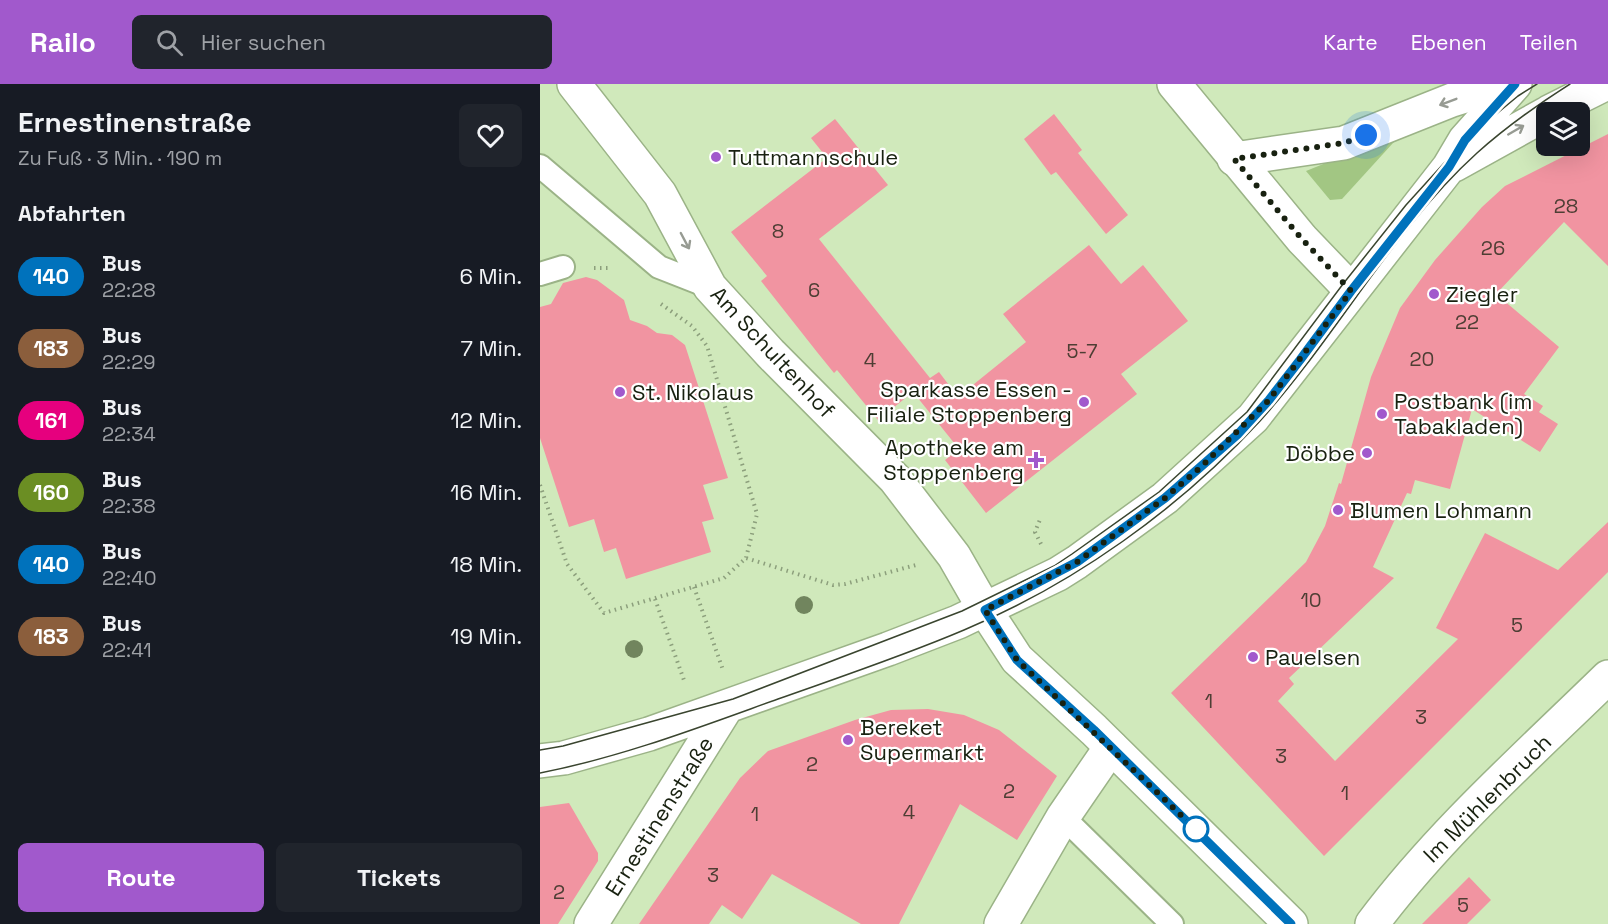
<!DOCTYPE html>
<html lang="de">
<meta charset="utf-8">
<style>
:root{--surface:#171b24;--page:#20242c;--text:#f1f3f6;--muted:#9ea1a6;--accent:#a159cc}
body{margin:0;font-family:"Space Grotesk",sans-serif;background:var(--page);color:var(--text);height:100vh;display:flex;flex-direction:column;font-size:22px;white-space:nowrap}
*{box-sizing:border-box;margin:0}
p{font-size:20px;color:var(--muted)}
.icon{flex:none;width:33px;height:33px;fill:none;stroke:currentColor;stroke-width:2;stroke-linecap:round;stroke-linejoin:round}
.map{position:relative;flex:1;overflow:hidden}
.details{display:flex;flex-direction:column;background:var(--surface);width:540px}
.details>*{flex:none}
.badge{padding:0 12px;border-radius:20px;font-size:21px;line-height:39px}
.buttons{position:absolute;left:996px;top:18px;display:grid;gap:12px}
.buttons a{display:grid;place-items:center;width:54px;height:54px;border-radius:9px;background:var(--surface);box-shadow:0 6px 24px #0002;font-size:30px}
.you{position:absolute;width:30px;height:30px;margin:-15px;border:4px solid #fff;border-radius:50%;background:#1a73e8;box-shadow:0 0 0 9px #1a73e833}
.map>.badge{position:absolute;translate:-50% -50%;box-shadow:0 0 0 3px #fff}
h2{padding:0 18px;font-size:22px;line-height:54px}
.round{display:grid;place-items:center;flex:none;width:63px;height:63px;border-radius:9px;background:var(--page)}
.overview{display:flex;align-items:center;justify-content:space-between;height:102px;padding:0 18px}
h1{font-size:28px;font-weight:700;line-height:45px}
.primary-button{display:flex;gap:12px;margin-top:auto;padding:12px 18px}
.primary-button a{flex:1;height:69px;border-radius:9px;background:var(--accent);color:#fff;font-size:24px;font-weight:700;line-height:69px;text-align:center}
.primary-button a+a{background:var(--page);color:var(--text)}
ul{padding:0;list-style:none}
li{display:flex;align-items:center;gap:18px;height:72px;padding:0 18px}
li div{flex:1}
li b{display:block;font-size:22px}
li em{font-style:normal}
li .badge{min-width:66px;font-weight:700;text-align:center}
header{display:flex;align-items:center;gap:36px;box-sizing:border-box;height:84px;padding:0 30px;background:var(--accent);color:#fff}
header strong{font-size:28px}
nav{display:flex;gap:33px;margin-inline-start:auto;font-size:21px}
.search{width:420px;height:54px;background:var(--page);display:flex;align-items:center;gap:15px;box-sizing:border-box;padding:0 21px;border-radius:9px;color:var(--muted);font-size:22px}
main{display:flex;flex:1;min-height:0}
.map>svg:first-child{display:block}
.green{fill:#a2c683}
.building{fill:#f194a1}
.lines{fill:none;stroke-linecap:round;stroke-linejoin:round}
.service-casing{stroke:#9bb387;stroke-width:26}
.minor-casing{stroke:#9bb387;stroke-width:36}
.tertiary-casing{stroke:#9bb387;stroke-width:36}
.secondary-casing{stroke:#9bb387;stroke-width:36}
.path{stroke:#8c9f7c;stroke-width:4;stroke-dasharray:1.5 4.5;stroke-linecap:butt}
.service{stroke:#fff;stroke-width:22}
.minor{stroke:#fff;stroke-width:33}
.tertiary{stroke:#fff;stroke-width:33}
.secondary{stroke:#fff;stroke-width:33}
.tram{stroke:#3a452f;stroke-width:1.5}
.tree{fill:#71855e}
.oneway{stroke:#979b93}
.line-casing{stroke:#fff;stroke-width:14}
.line{stroke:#0072bc;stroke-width:9}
.walk{stroke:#182110;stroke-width:6;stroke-dasharray:0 10.8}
.poi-dot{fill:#a159cc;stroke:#fff;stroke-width:2}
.stop-dot{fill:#fff;stroke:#0072bc;stroke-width:3}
.labels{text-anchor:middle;stroke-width:4.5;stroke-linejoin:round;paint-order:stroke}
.number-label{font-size:20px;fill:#4e3e34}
.poi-label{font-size:22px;fill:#182110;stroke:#fff;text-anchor:start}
.street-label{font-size:22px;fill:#182110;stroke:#fff}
</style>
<header>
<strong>Railo</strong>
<div class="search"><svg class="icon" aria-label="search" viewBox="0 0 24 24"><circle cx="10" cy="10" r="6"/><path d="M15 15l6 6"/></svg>Hier suchen</div>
<nav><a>Karte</a><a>Ebenen</a><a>Teilen</a></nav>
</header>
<main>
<section class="details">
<div class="overview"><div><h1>Ernestinenstraße</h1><p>Zu Fuß · 3 Min. · 190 m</p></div><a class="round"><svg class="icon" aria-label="heart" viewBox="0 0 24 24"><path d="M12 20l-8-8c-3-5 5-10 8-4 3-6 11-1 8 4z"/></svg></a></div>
<h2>Abfahrten</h2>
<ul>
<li><span class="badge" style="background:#0072bc;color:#fff">140</span><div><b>Bus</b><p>22:28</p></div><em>6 Min.</em></li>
<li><span class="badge" style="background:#8b5e3c;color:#fff">183</span><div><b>Bus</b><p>22:29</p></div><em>7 Min.</em></li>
<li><span class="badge" style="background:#e6007e;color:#fff">161</span><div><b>Bus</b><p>22:34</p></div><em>12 Min.</em></li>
<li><span class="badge" style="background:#6b8e23;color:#fff">160</span><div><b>Bus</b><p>22:38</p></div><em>16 Min.</em></li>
<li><span class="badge" style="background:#0072bc;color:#fff">140</span><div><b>Bus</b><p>22:40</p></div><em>18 Min.</em></li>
<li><span class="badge" style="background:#8b5e3c;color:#fff">183</span><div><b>Bus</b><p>22:41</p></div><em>19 Min.</em></li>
</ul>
<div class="primary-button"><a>Route</a><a>Tickets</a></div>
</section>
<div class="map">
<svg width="1068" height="840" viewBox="0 0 1068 840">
<rect width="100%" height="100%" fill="#d0e9bb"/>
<path class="green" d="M863,48L802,115L790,116L766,87Z"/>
<path class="building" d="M514,30L542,66L538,69L588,131L566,150L516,88L511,91L484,55Z
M295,35L348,101L279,155L390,294L399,288L418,313L486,258L463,230L549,161L581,200L603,181L648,237L581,290L597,310L446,429L405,376L419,365L373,308L338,336L297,286L294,289L277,268L221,197L227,192L191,148L287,74L271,54Z
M1068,50V182L1024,138L956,210L1019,263L984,310L1003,322L999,328L1018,340L1000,368L932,325L910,405L875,396L871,410L867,409L833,483L854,494L749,594L754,600L738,617L795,677L918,555L896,544L945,449L1018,486L1068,438V488L784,772L631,609L766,478L785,442L799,399L801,400L831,293L860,224L895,176L942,123L965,102Z
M46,193L57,196L84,216L90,236L107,242L117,249L132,251L145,261L188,394L163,401L174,435L162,438L171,468L86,495L76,464L64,468L54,435L29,443L0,354V223L11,220L23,199Z
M388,625L424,631L459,646L517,692L477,756L420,720L359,840H321L232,790L202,835L182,821L169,840H99L200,694L228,667L315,636L351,626Z
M29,719L58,769V777L18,840H0V723Z
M929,793L951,816L927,840H882Z"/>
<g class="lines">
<defs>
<path id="service" d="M0,82L119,183L170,203
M0,190L23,183
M523,733L632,840"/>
<path id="minor" d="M34,0L120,110L170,203L230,269L355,395L414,472L445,526
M694,75L804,59L912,16L963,0
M461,840L523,733L571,663"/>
<path id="tertiary" d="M634,0L762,155L811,206
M832,840C900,749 987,672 1068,593"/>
<path id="secondary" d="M1009,28L1065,0
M914,81L1006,30
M445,526L477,575L554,646L751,840
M0,677L24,674L109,650L348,565L418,538L518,490L537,478L625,414L713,334L909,83L925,56L975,0
M51,840L186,624"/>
</defs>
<use href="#service" class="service-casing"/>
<use href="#minor" class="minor-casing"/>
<use href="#tertiary" class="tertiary-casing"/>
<use href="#secondary" class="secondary-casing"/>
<path class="path" d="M54,184H70
M121,220L152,242L167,262L217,430L206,474
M0,401L27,480L64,529L184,494L206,474L293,501L305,500L376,481
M501,460L495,448L501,433
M154,503L183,586
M115,515L145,599"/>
<use href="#service" class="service"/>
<use href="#minor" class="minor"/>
<use href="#tertiary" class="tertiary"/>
<use href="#secondary" class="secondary"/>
<path class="tram" d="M0,666L23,662L193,615L422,527L514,482L532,470L619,408L707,328L803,200L866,121L925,56L978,12L997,0
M0,689C82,673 160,643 238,615C300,593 363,572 424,546C534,500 639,425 720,337C796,253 854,144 937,69C966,43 997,21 1030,0"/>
</g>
<g class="tree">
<circle cx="264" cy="521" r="9"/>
<circle cx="94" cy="565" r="9"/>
</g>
<defs><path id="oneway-shaft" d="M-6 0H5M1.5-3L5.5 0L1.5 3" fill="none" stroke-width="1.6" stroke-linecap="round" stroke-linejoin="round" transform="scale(1.5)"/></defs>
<g class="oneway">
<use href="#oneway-shaft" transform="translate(908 18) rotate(159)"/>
<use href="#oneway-shaft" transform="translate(976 46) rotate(-30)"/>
<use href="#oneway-shaft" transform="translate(145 157) rotate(62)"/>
</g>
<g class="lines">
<defs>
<path id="line" d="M751,840L554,646L477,576L445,526L537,478L625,414L698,350L729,316L760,276L811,207L909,83L925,56L975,0"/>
</defs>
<use href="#line" class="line-casing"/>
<use href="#line" class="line"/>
<path class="walk" d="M656,745L660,749L477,576L445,526L537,478L625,414L662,382L729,316L811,207L762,155L694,75L804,59L826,51"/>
</g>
<g class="poi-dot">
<circle cx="176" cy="73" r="6"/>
<circle cx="894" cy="210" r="6"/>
<circle cx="80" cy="308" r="6"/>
<circle cx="544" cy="318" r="6"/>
<circle cx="842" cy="330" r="6"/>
<circle cx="827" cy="369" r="6"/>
<path d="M493 367h6v6h6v6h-6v6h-6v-6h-6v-6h6z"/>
<circle cx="798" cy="426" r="6"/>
<circle cx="713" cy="573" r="6"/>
<circle cx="308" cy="656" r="6"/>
</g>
<circle class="stop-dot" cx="656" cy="745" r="12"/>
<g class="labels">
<g class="number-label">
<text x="1026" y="129">28</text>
<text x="238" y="154">8</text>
<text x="953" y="171">26</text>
<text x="274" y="213">6</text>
<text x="927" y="245">22</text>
<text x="542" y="274">5-7</text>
<text x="882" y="282">20</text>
<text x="330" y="283">4</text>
<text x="771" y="523">10</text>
<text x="977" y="548">5</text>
<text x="669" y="624">1</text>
<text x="881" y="640">3</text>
<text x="741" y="679">3</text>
<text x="272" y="687">2</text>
<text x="469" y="714">2</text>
<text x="805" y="716">1</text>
<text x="369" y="735">4</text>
<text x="215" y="737">1</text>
<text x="173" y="798">3</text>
<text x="19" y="815">2</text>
<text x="923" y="828">5</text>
</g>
<g class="poi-label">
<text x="188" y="81">Tuttmannschule</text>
<text x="906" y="218">Ziegler</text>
<text x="532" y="313" text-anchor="end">Sparkasse Essen -<tspan x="532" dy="25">Filiale Stoppenberg</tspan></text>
<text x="92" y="316">St. Nikolaus</text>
<text x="854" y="325">Postbank (im<tspan x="854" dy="25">Tabakladen)</tspan></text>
<text x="484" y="371" text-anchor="end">Apotheke am<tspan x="484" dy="25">Stoppenberg</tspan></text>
<text x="815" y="377" text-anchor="end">Döbbe</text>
<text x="810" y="434">Blumen Lohmann</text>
<text x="725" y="581">Pauelsen</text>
<text x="320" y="651">Bereket<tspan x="320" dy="25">Supermarkt</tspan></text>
</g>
<g class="street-label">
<text transform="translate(233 268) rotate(47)" y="8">Am Schultenhof</text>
<text transform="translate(947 714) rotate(-45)" y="8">Im Mühlenbruch</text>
<text transform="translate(119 732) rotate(-58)" y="8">Ernestinenstraße</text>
</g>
</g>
</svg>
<div class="buttons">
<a><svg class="icon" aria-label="layers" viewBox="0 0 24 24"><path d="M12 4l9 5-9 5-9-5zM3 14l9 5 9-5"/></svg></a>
</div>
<div class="you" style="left:826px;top:51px"></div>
</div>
</main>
